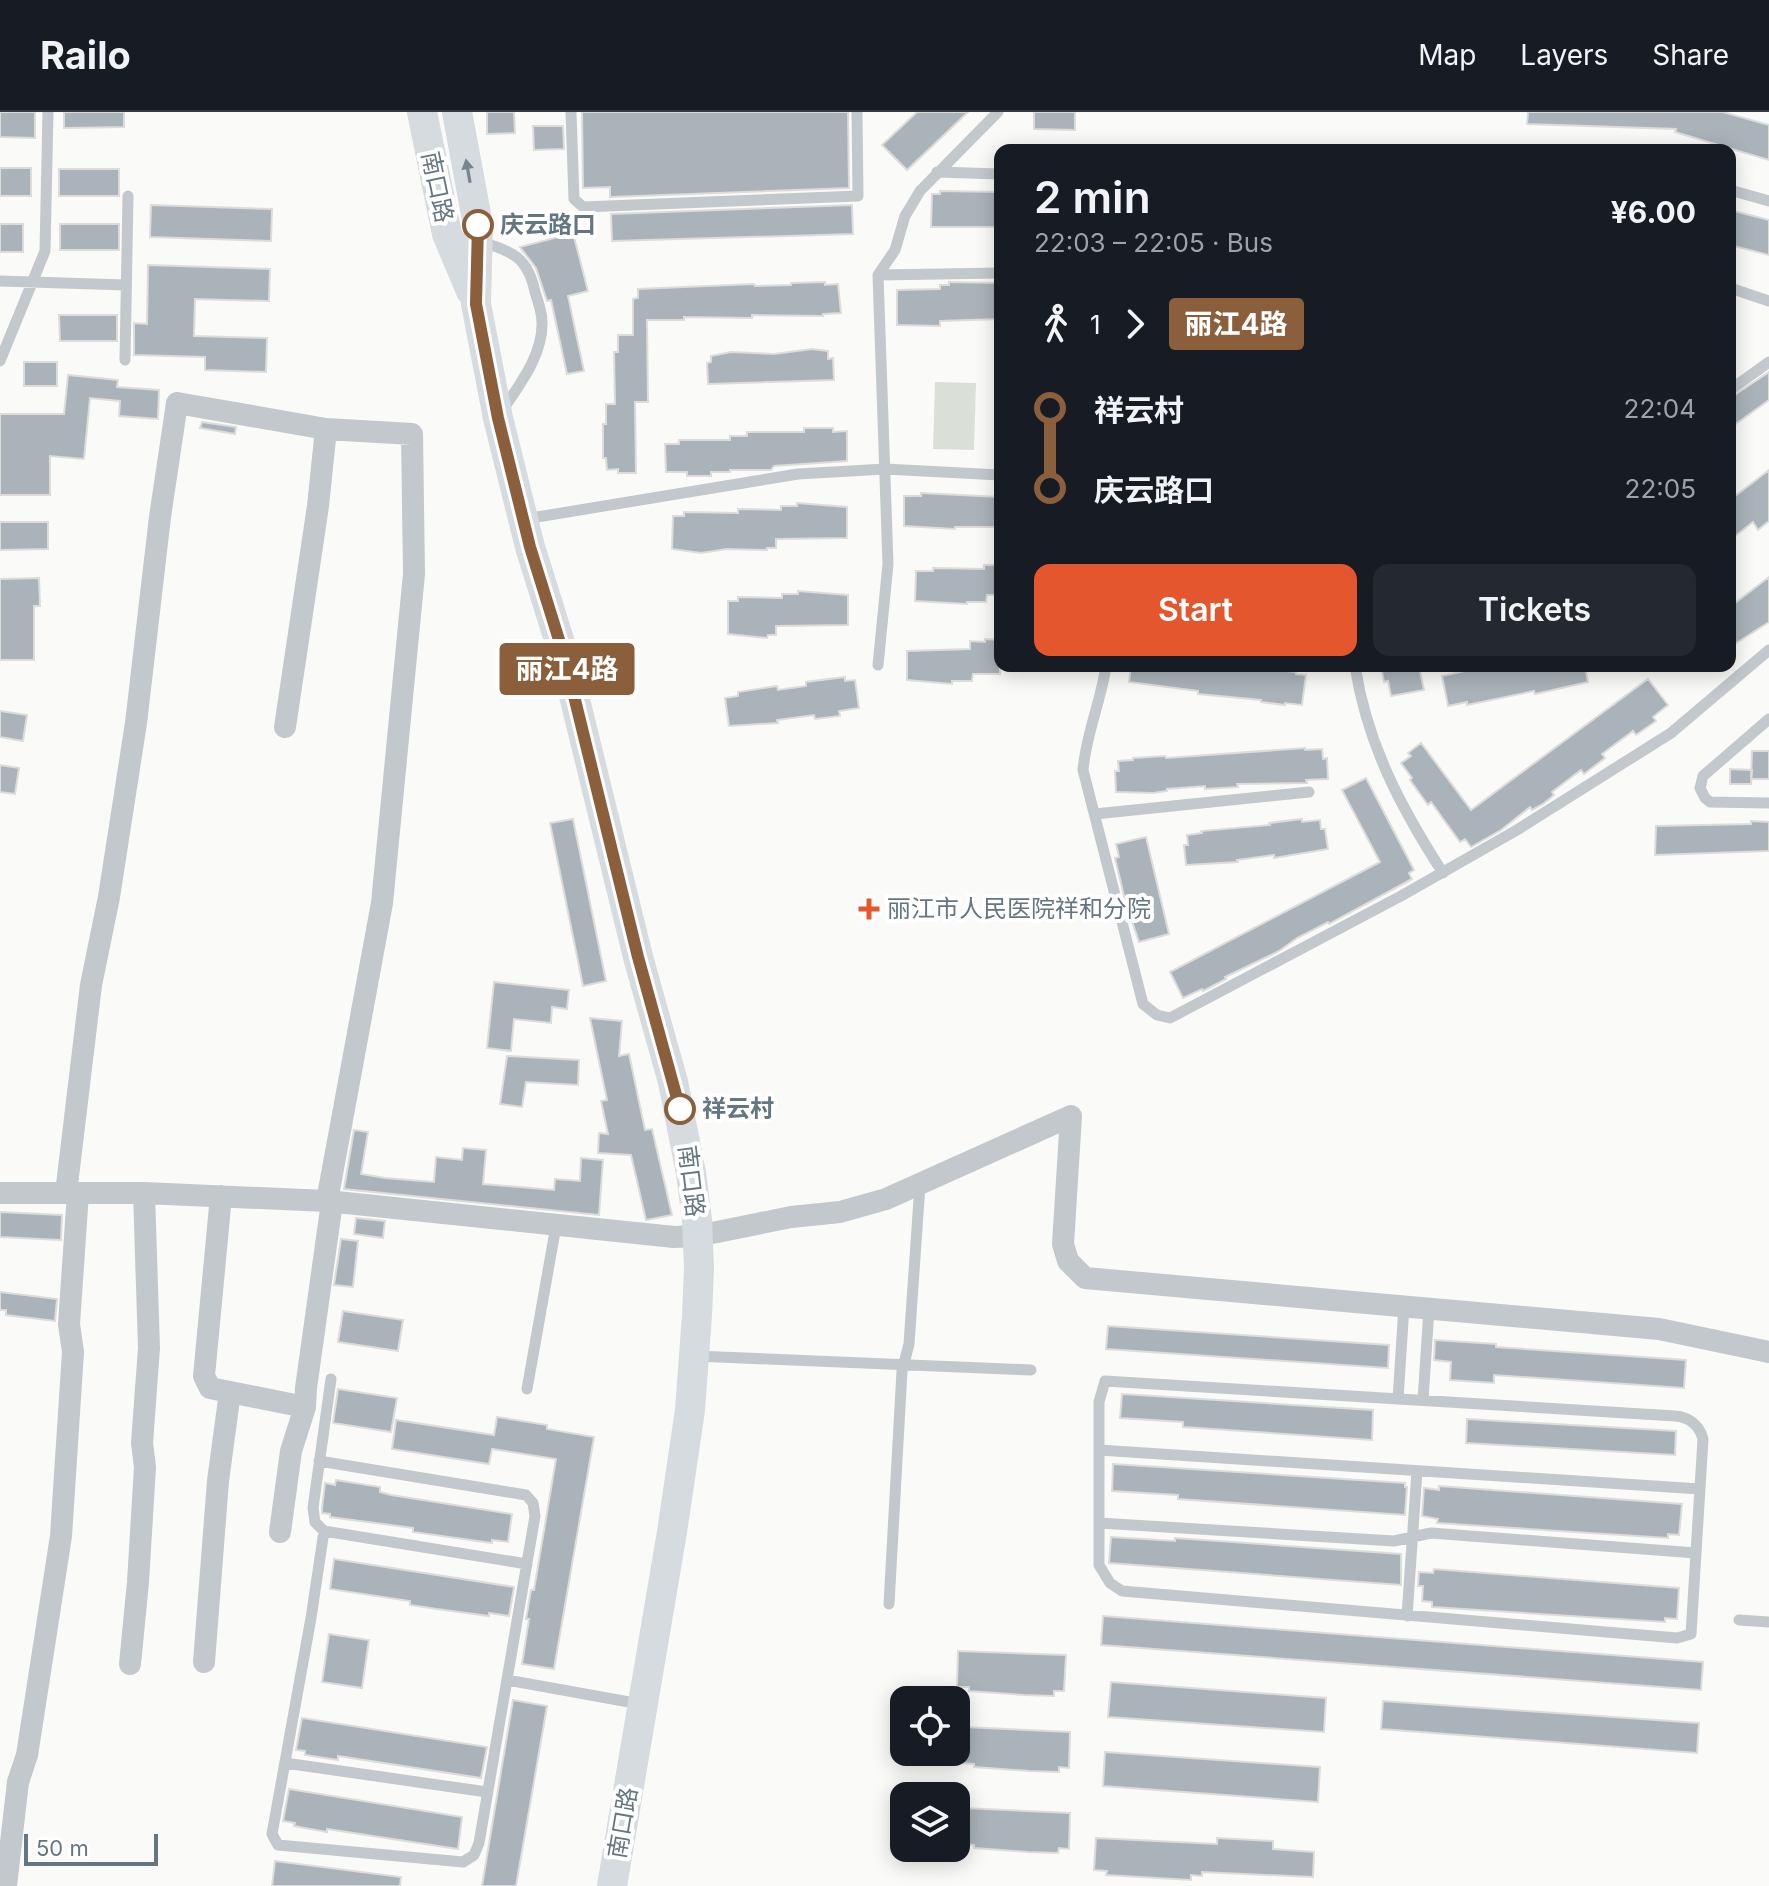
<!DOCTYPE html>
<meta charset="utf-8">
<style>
:root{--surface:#171b24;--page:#242831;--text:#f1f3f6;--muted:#9ea1a6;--line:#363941;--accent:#e4572e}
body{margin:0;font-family:Inter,"Noto Sans SC",sans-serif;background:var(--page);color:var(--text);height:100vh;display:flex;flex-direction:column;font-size:30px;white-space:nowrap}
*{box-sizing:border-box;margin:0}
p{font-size:26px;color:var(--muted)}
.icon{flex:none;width:44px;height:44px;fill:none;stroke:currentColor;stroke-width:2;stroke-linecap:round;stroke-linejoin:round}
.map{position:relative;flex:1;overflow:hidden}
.drawer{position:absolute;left:994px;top:32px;width:742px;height:528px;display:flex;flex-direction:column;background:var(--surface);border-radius:16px;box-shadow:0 4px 20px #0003}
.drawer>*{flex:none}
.badge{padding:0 16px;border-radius:6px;font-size:28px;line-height:52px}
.tools{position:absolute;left:890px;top:1574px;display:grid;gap:16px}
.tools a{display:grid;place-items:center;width:80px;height:80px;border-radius:16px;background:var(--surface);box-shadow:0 4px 20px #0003;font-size:40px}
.scale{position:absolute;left:24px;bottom:20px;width:134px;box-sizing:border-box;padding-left:8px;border:4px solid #657683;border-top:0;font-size:22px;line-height:28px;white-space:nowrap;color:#657683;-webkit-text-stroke:6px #fff;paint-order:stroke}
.map>.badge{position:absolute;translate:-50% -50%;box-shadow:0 0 0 4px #fff}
.legs{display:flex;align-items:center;gap:12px;height:88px;padding:0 40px;font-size:26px}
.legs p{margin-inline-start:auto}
.overview{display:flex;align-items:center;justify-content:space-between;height:136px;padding:0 40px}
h1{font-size:44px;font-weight:600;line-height:60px}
.action{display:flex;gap:16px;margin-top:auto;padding:16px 40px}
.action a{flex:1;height:92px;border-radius:16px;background:var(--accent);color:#fff;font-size:32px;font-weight:600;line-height:92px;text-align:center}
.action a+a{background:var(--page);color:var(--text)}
ul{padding:0 40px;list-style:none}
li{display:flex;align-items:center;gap:28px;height:80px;font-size:30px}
li i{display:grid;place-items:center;width:12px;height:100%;margin:0 10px;background:currentColor}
li i::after{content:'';width:20px;height:20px;margin:-10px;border:6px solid;border-radius:50%;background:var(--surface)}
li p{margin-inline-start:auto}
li:first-child i{background:linear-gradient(#0000 50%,currentColor 0)}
li:last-child i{background:linear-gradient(currentColor 50%,#0000 0)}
header{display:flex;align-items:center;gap:48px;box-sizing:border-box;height:112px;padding:0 40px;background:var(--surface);border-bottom:2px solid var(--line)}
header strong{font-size:38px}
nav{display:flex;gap:44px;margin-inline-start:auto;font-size:28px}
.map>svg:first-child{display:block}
.green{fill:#dadfd7}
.building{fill:#aab3b9;stroke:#dcdcda;stroke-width:2}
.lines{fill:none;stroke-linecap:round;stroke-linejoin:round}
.lane{stroke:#c3c8cc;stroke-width:11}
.street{stroke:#c3c8cc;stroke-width:22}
.secondary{stroke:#d6dbdf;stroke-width:30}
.oneway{fill:#768591}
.line-1-casing{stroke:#fff;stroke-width:18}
.line-1{stroke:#8b5e3c;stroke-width:12}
.stop-1-dot{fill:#fff;stroke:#8b5e3c;stroke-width:4}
.poi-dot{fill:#e4572e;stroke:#fff;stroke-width:3}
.labels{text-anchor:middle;stroke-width:8;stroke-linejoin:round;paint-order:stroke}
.street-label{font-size:24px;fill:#657683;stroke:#fff}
.stop-label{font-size:24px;font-weight:bold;fill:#657683;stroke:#fff;text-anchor:start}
.poi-label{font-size:24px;fill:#657683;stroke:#fff;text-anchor:start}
</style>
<header>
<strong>Railo</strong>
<nav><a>Map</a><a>Layers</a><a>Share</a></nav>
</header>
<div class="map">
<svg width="1769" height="1774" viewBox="0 0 1769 1774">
<rect width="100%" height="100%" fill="#fafaf8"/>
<path class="green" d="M935,270L976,271L974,338L933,337Z"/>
<path class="building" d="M0,0H35V26L0,25Z
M64,0H124V15L64,16Z
M487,0H514L515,21L487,22Z
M582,0H848L849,76L610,85V75L583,76Z
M917,0H968L907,58L882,33Z
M1034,0H1075V18L1034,17Z
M1528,0H1723L1769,13V48L1675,20L1676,17L1527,12Z
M533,14H563L564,37L534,38Z
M0,56H31V84H0Z
M59,57H119V84H59Z
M940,79L1000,80V115H931L932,82H940Z
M151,93L272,97L271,129L150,125Z
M852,93L853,122L612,129L611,102Z
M1730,98L1769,108V143L1730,133Z
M0,112H23V140H0Z
M60,112H119V138H60Z
M573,121L588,179L568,184L584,259L567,262L551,188L547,189L536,156L520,135Z
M148,153L270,157L269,189L195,187L194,224L267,226L266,260L205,258V245L134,243V211L147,212Z
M825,170V173L838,172L841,201L823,202V204L752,203V206L684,205V208H647L648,290H635L636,361H618V357L607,358L606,346H603V312H606V292H615L614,240H618V223H633V187L638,186V177L754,172L755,174L791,173V171Z
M949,170L1000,171V207L940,209V214L897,213V178L940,177V173H949Z
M59,203H117V229H60Z
M812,237L828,239V247L833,246L834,268L708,272L707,251L711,250V244L731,240L774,242Z
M24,250H57V274H24Z
M1769,260V288L1730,316V286Z
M68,263L118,268L117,275L159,278L158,307L119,304L120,289L90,286L84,347L50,344V383H0V302H64Z
M202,310L236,315L235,322L200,316Z
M804,316H833V320L847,319V349L774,354L771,358H730V360H711V364H687V360H666L665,332H679V328H730V324H747V320H804Z
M1769,358V409L1758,418L1753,410L1730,428V388Z
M921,381L1000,385V415H955V417L904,414V384H921Z
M797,391L847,395V426L776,427V436H767V438L727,437L701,441L672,437L673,404H684V400L738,401V397L781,398V394H797Z
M0,410H48V437L0,438Z
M984,453H1000V483H987L986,490H967V492L915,489L916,459H933V456L984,457Z
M1769,465V510L1730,535V495Z
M39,466L40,494H34V548H0V467Z
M798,479L848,483V513L776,514V523H768L767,526L728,522V489H738V485L782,486V482H798Z
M985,527L1000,528V562H973L972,569H952V572L907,568V539L970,537V529L985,530Z
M1131,554H1236L1296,560V562L1306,563L1302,593L1285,591V593L1261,590V588L1198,582V579L1129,570Z
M1381,554H1419L1424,578L1391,584L1388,569L1384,570Z
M1488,554H1585L1588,570L1535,582L1534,579L1467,593V590L1448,594L1442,564Z
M845,565V569L855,568L859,596L839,599L840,604L815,607L814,603L777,608L778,611L729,614L725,586L738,584V580L777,574L778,578L806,574V570Z
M1648,567L1668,593L1653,605L1656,609L1636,623L1633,619L1602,642L1605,646L1584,662L1581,658L1552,680L1554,683L1543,692L1532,698L1530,695L1501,718L1471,735L1465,727L1460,730L1431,690L1428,693L1410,668L1412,666L1401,651L1411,644L1408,641L1421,631L1471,698Z
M0,599L27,603L23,629L0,625Z
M1305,636V638L1322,637L1323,647L1327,646L1328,667L1306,668L1307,671L1237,672L1238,675L1205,677V674L1167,677V679L1153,681L1116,680L1115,659H1119L1118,649L1133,648V646L1165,644L1166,646Z
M1752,639H1769V667H1751Z
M0,653L19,656L15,682L0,680Z
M1730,657L1752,658L1751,672H1730Z
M1366,666L1414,758L1409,761L1412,767L1329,812L1328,810L1297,826L1279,839L1225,865L1226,867L1203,879L1202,877L1183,886L1170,860L1380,750L1342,678Z
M573,707L606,869L583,874L550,711Z
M1302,707V710L1320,708L1321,717H1325L1328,737L1274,746V743L1237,748L1238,750L1186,753L1184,733H1188L1187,723L1202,721L1201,719L1270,713L1269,711Z
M1751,709L1769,710V739L1655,743L1656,714L1751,712Z
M1146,725L1169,822L1139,830L1125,788L1115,746L1119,745L1116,732Z
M494,870L569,878L567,897L552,895L551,911L514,907L511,939L487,936Z
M590,906L622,909L619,944L629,942L645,1018L652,1017L672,1103L646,1108L631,1043L598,1041L599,1021L608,1022L601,989L607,988Z
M507,944L579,948L578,973L526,970L522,995L500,992Z
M354,1018L368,1020L361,1062L385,1066L434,1070L436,1045L462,1048L463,1036L486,1038L483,1072L554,1078L555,1067L580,1069L581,1046L603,1048L599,1103L344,1077Z
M0,1100L62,1103L61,1128L0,1125Z
M356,1106L385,1109L383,1126L354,1122Z
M341,1127L358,1129L353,1175L334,1173Z
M0,1180L57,1187L55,1209L6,1203V1198H0Z
M343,1199L403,1208L398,1239L338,1230Z
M1108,1214L1389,1233L1388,1256L1106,1237Z
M1435,1228L1496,1232V1235L1686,1248L1684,1276L1494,1263V1271L1450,1268L1451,1250L1434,1248Z
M338,1277L397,1286L391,1320L333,1311Z
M1122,1282L1373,1298L1372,1328L1183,1315V1310L1120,1306Z
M497,1305L547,1313V1317L594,1325L554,1557L522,1552L529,1507H526L531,1478H534L556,1347L492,1337L489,1352L392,1337L396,1308L494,1323Z
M1467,1307L1676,1319L1675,1343L1466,1331Z
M1113,1352L1405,1371V1375H1407L1405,1403L1178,1387V1383L1112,1379Z
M336,1368L380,1375V1380L391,1383L512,1402L508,1430L492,1428V1431L413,1420V1416L330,1405V1402L322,1401V1396L325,1371L335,1373Z
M1439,1374L1682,1392L1679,1423L1668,1422V1426L1437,1411L1438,1407L1422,1404L1424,1376L1439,1378Z
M1111,1425L1175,1429V1426L1401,1442V1473L1109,1451Z
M334,1447L514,1475L509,1504L489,1501V1504L437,1497L410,1493V1489L330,1477Z
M1434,1457L1679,1476L1677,1507L1665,1506V1510L1432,1495V1490L1422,1489L1423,1474H1418L1419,1460L1433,1461Z
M1103,1504L1703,1550L1701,1578L1101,1533Z
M329,1522L369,1528L362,1576L322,1570Z
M958,1539L1066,1543L1064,1579H1054V1584L1024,1583L969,1579V1575H957Z
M1111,1570L1326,1586L1324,1620L1108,1605Z
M513,1588L547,1594L516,1774H482Z
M1383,1589L1699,1611L1697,1641L1381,1617Z
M302,1606L487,1635L481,1666L338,1644V1648L305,1643V1639L296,1638Z
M963,1615L1070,1620L1069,1656L1059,1655V1660L1029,1659L974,1655V1652L962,1651Z
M1105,1640L1320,1655L1318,1690L1103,1674Z
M289,1677L462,1705L458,1737L327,1717V1720L294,1714L295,1711L283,1709Z
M963,1696L1070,1701L1069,1737L1059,1736L1058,1741L1028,1740L974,1736V1733L962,1732Z
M1096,1726L1217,1732V1726L1273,1729V1737L1314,1740L1313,1765L1202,1760V1764L1191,1763V1768L1106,1763L1107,1759L1094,1758Z
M275,1749L401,1765L400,1774H272Z"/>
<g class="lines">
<path class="lane" d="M571,0L574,87L583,95L858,84L857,0
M937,60L1000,62
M1730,78L1769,89
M481,130C513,139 528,146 535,180C538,189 542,200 542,210C543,243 520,272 502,299
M878,163L1000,161
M0,169L126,173
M1730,176L1769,189
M125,248L128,84
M0,249L45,139L48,0
M1730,278L1769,250
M525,407L798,362L885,357L1000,363
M878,553L888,452L878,163L895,138L905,104L920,79L998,0
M1106,554C1101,589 1086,622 1083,658L1143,892L1157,903L1170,906L1401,784L1517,718L1671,621L1769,538
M1355,554C1367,632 1401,696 1443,761
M1769,607L1703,664L1700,676L1705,686L1710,690L1769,691
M1095,702L1309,680
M695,1244L1031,1258
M1105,1269L1675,1304C1689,1305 1699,1313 1703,1327L1691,1522L1677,1526L1122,1479L1110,1471L1099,1453V1290Z
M527,1277L556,1114
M1398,1287L1404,1194
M1423,1288L1429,1197
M1099,1338L1700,1377
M319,1349L526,1383L533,1391L535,1404L479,1731L474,1743L463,1750L278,1733L272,1722L311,1506L324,1419L315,1410L313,1396L331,1267
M1099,1411L1394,1429L1431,1421L1696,1441
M324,1419L527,1452
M889,1492L902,1259L909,1232L920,1073
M1407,1504L1417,1359
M1739,1508L1769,1510
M507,1568L640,1592
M285,1651L487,1680"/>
<path class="street" d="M285,615L318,394L326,317
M0,1081H144L327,1089L674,1125L697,1124L791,1105L840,1100L886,1087L1071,1004L1063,1132L1068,1149L1085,1166L1659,1217L1769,1240
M66,1081L91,873L109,785L136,611L160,405L177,291L326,317L412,322L414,462L382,791L327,1089
M221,1084L204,1264L210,1276L305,1295
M280,1420L291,1339L305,1295L306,1276L332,1090
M204,1550L218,1369L230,1280
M130,1552L138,1470L145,1355L142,1331L149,1236L144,1081
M6,1774L18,1670L27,1643L61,1424L73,1240L69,1212L78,1081"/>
<path class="secondary" d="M422,0L447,122L471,179
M457,0L478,113L476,192L498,306L530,435L565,547L638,845L673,970L691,1061L697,1108L699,1156L697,1203L690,1298L672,1420L612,1774"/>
</g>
<defs><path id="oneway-solid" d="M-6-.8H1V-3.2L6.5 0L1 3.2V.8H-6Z" transform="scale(2)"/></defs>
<use class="oneway" href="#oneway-solid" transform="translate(468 59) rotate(-100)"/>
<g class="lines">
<defs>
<path id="line-1" d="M478,113L476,192L498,306L530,435L565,547L638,845L680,997"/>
</defs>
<use href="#line-1" class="line-1-casing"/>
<use href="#line-1" class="line-1"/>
</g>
<g class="stop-1-dot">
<circle cx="478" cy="113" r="14"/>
<circle cx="680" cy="997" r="14"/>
</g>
<path class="poi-dot" d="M865 785h8v8h8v8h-8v8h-8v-8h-8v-8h8z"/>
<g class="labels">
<g class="street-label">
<text transform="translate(437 75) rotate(78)" y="8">南口路</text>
<text transform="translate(691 1069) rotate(83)" y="8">南口路</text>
<text transform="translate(623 1711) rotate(-80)" y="8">南口路</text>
</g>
<g class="stop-label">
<text x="500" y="121">庆云路口</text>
<text x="702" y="1005">祥云村</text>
</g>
<g class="poi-label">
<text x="887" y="805">丽江市人民医院祥和分院</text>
</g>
</g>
</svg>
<div class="tools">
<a><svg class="icon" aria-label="locate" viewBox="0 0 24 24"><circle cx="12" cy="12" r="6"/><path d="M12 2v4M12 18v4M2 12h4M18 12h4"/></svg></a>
<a><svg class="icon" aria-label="layers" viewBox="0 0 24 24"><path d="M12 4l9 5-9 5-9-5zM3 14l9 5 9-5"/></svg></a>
</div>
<div class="scale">50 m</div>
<b class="badge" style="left:567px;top:557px;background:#8b5e3c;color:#fff">丽江4路</b>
<section class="drawer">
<div class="overview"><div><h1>2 min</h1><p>22:03 – 22:05 · Bus</p></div><b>¥6.00</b></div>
<div class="legs"><svg class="icon" aria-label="walk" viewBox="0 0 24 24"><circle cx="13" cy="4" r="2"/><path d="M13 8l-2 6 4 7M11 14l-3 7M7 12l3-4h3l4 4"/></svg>1<svg class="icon" aria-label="forward" viewBox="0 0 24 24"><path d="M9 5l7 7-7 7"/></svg><b class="badge" style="background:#8b5e3c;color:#fff">丽江4路</b></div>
<ul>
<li><i style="color:#8b5e3c"></i><b>祥云村</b><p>22:04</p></li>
<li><i style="color:#8b5e3c"></i><b>庆云路口</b><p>22:05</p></li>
</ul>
<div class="action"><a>Start</a><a>Tickets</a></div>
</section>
</div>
